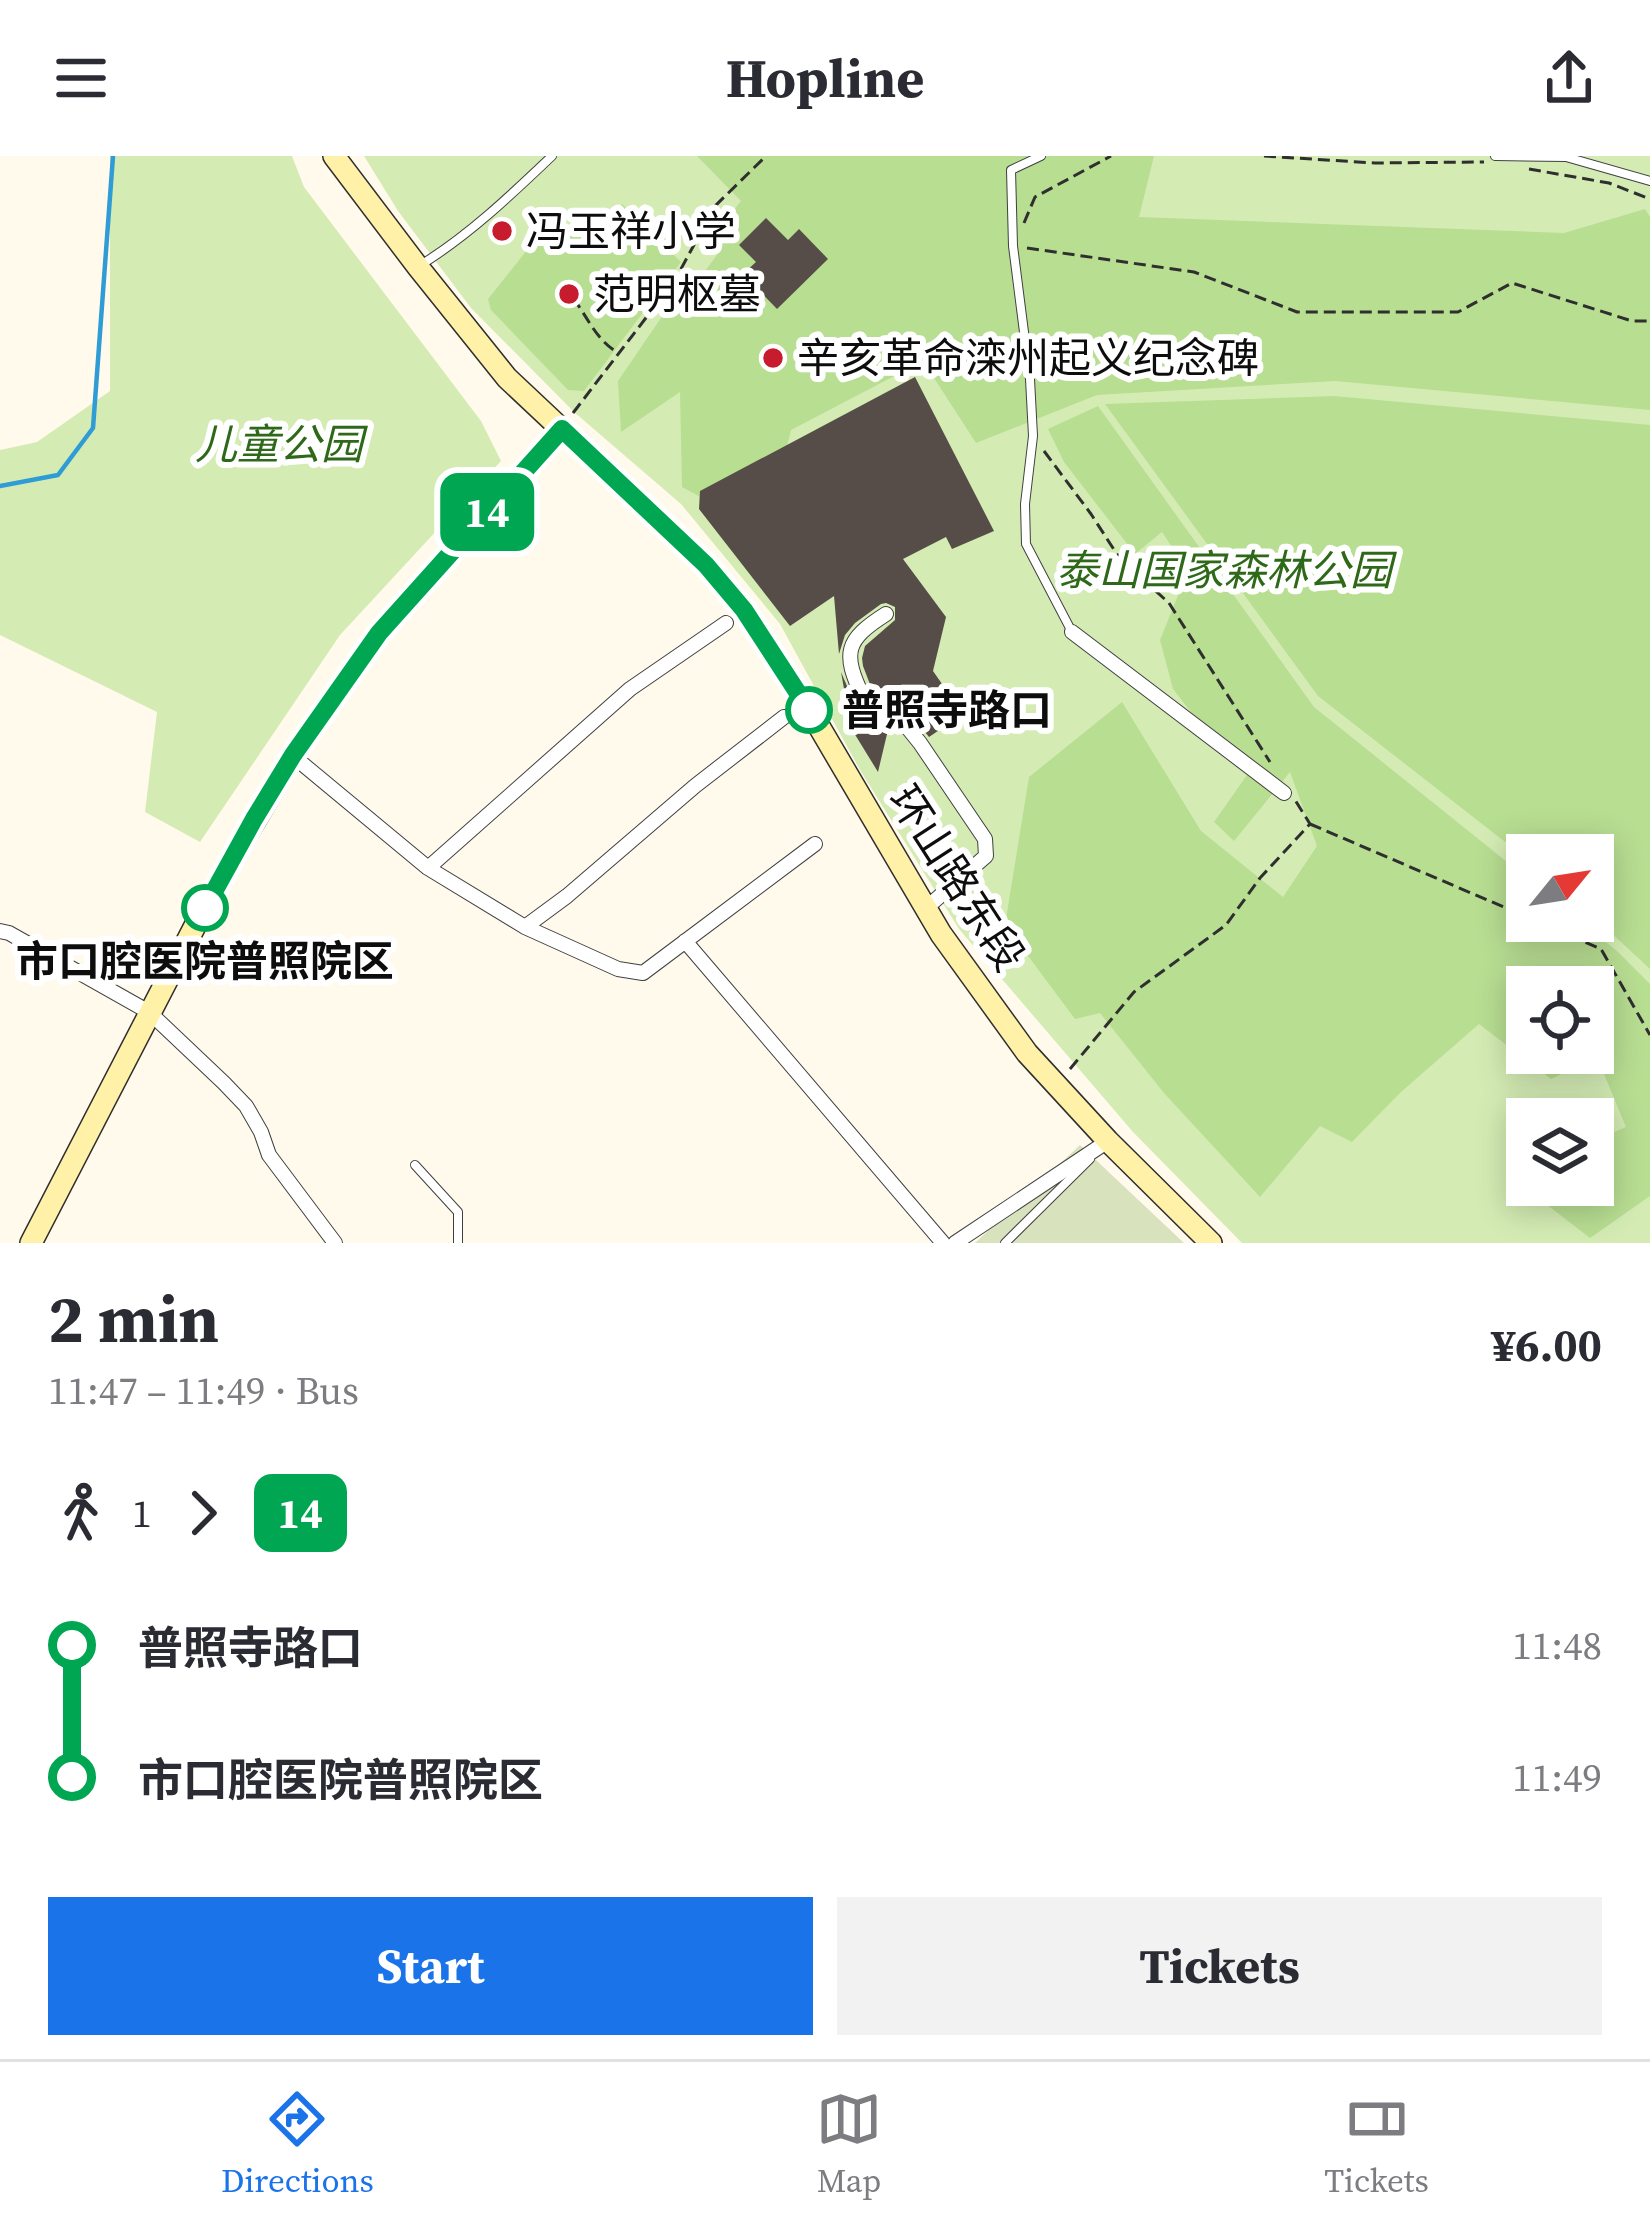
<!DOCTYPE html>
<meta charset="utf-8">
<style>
:root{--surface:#fff;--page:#f2f2f3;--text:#2b2b33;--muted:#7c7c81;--line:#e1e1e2;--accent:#1a73e8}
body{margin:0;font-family:"Source Serif 4","Noto Sans SC",serif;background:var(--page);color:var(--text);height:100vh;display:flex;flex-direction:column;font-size:45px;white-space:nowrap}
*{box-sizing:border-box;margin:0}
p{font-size:39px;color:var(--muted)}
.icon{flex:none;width:66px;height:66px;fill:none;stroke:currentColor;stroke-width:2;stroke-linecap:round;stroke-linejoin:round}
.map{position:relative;height:1087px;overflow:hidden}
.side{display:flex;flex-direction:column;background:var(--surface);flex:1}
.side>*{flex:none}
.badge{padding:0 24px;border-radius:18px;font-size:42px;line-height:78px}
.needle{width:78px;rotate:60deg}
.controls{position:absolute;left:1506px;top:678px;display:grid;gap:24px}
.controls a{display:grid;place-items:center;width:108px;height:108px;border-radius:0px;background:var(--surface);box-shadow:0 6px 30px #0003;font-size:60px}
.map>.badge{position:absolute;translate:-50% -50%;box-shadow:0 0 0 6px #fff}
.legs{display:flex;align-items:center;gap:18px;height:132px;padding:0 48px;font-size:39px}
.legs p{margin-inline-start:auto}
.headline{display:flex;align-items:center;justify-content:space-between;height:204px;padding:0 48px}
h1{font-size:66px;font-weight:700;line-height:90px}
.primary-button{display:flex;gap:24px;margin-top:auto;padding:24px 48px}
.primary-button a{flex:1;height:138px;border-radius:0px;background:var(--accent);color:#fff;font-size:48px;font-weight:700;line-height:138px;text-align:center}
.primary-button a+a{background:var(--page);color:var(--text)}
ul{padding:0 48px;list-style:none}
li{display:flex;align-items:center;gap:42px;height:132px;font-size:45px}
li i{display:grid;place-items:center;width:18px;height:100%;margin:0 15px;background:currentColor}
li i::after{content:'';width:30px;height:30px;margin:-15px;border:9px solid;border-radius:50%;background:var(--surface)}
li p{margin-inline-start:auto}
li:first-child i{background:linear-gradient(#0000 50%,currentColor 0)}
li:last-child i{background:linear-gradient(currentColor 50%,#0000 0)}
header{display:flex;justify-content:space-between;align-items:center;height:156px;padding:0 48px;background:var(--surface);font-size:54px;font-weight:700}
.tabs{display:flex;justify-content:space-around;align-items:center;height:168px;border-top:3px solid var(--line);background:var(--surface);font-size:33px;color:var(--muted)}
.tabs a{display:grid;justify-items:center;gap:6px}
.tabs .active{color:var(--accent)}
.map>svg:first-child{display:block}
.green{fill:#d4ecb4;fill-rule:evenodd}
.forest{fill:#b8de92;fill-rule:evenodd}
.cemetery{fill:#d8e2bc}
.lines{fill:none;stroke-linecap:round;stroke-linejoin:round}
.stream{stroke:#309cd6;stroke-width:4.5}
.building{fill:#564d48}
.lane-casing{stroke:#404040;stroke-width:10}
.street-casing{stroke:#404040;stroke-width:16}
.secondary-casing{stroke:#2f2f2f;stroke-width:24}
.path{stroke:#2f2f2f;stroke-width:3;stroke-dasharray:12 6;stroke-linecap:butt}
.lane{stroke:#fff;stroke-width:8}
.street{stroke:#fff;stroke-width:14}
.secondary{stroke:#fff1a7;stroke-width:21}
.line-1-casing{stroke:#fff;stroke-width:27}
.line-1{stroke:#00a651;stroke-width:18}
.poi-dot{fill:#c61c2d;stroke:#fff;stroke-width:4.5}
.stop-1-dot{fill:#fff;stroke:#00a651;stroke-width:6}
.labels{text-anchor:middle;stroke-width:12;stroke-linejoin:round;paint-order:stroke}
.poi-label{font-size:42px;fill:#0d0d0d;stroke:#fff;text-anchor:start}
.park-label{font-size:42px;font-style:italic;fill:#2e6919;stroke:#fff}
.stop-label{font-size:42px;font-weight:bold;fill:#0d0d0d;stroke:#fff;text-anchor:start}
.street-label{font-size:42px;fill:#0d0d0d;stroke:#fff}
</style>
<header><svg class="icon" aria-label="menu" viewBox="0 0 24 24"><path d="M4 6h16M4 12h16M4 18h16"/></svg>Hopline<svg class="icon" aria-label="share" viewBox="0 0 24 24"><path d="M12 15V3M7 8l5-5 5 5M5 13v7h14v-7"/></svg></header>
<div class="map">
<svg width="1650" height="1087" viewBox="0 0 1650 1087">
<rect width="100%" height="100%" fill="#fffaec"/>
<path class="green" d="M110,0H292L304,31L481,265L501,305L340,479L200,686L145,656L157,556L0,479V294L37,286L110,235Z
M364,0H1650V1087H1242L1133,976L959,773L860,614L780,468L681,348L574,256L471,152L398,55ZM1527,699H1593V765H1527ZM1527,831H1593V897H1527ZM1527,963H1593V1029H1527Z"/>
<path class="forest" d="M697,0H1154L1139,61L1564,77L1645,53L1650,61V254L1335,225L1097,239L976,287L923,205L791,274L785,299L706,344L682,331L680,236L621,276L618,225L665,156L687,140L719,96V73L741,45Z
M622,48L681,106L584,235L568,234L491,154L488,143L535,84L564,66L587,78Z
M1334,240L1650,269V813L1593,760V699H1527V703L1318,540L1105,248Z
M1098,250L1314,551L1527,722V765H1580L1617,795L1650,828V1040L1590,1082L1546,1048L1544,1029H1593V985L1626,971L1597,901L1551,923L1479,868L1401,936L1352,986L1320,970L1260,1041L1164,937L1100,857L1075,863L1005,769L1029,621L1122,546L1201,675L1283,741L1317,690L1290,616L1234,685L1214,666L1247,619L1230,587L1194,560L1173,533L1160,484L1183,427L1182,406L1162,376L1135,398L1064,306L1048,273ZM1527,831H1593V897H1527Z"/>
<path class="cemetery" d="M1080,989L1184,1087H975Z"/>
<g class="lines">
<path class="stream" d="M0,330L58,319L93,272L113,0"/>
</g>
<path class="building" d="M766,62L788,84L799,73L828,103L777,153L743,118L756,106L739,89Z
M915,221L994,375L952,393L946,381L903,403L946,461L933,515L963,558L929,581L894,537L871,531L863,510L862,502L865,490L895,464V451L886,447L881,448L855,467L845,479L839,498L834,440L790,470L699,353L700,335Z
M841,516L855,549L880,555L896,576L888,574L878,616L851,572Z"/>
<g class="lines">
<defs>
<path id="lane" d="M1041,0L1011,14L1013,90L1030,223L1033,280L1025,348L1026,388L1072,476
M1495,0L1566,1L1650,25
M419,110C468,80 510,40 552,0
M415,1009L458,1056V1087
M1005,1087L1090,1003"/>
<path id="street" d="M886,458C845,484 842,497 863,541L886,545L920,587L985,683L986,700L925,753
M1072,476L1284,637
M293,600L428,712L525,771L618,813L643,817L815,688
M428,712L630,533L726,467
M525,771L567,740L695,630L784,561
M0,775L9,777L149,856L224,927L246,950L261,976L269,999L335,1087
M685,785L943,1087
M955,1087L1108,985"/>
<path id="secondary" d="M334,0L418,111L507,222L706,409L744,454L810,555L941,778L1027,897L1108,985L1211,1087
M31,1087L211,739L293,600L379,477L562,273"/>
</defs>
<use href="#lane" class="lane-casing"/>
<use href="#street" class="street-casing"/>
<use href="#secondary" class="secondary-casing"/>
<path class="path" d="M1264,0L1375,7L1484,6
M1529,13L1609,27L1650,43
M1024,67L1035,41L1111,0
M1027,92L1194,116L1297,156H1458L1512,127L1632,165H1650
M573,142C587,160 596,184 617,196
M573,257L675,124L715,50L766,0
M1044,295L1091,358L1120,403L1169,447L1270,606
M1310,668L1527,761
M1536,765L1601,793L1650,879
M1070,913L1134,836L1226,769L1260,722L1310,668L1295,644"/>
<use href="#lane" class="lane"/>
<use href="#street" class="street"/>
<use href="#secondary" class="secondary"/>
</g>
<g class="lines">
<defs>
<path id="line-1" d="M205,752L254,663L293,599L379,477L562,273L706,409L744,454L809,554"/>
</defs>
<use href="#line-1" class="line-1-casing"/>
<use href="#line-1" class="line-1"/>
</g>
<g class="poi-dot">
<circle cx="502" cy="75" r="12"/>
<circle cx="569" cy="138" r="12"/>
<circle cx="773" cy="202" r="12"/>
</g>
<g class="stop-1-dot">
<circle cx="809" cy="554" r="21"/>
<circle cx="205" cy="752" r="21"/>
</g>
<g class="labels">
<g class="poi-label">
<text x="526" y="90">冯玉祥小学</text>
<text x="593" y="153">范明枢墓</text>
<text x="797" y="217">辛亥革命滦州起义纪念碑</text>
</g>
<g class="park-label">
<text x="279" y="303">儿童公园</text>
<text x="1224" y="429">泰山国家森林公园</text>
</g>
<g class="stop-label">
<text x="842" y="569">普照寺路口</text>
<text x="205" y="820" text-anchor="middle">市口腔医院普照院区</text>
</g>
<g class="street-label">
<text transform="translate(957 722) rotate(57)" y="15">环山路东段</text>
</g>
</g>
</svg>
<div class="controls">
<a><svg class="needle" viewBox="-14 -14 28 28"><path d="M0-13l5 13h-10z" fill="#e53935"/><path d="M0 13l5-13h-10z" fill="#7c7c81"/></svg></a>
<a><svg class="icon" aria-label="locate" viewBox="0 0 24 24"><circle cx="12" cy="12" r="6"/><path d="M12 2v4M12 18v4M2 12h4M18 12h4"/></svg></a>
<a><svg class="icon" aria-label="layers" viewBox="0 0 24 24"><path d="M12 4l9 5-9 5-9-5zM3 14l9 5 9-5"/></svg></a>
</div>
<b class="badge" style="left:487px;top:356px;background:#00a651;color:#fff">14</b>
</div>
<section class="side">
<div class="headline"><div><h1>2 min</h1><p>11:47 – 11:49 · Bus</p></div><b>¥6.00</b></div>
<div class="legs"><svg class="icon" aria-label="walk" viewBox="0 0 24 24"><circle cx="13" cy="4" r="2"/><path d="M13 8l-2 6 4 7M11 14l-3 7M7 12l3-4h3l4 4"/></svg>1<svg class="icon" aria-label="forward" viewBox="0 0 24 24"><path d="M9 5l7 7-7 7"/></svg><b class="badge" style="background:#00a651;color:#fff">14</b></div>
<ul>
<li><i style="color:#00a651"></i><b>普照寺路口</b><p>11:48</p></li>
<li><i style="color:#00a651"></i><b>市口腔医院普照院区</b><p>11:49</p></li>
</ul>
<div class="primary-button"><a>Start</a><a>Tickets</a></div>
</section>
<nav class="tabs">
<a class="active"><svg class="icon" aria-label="directions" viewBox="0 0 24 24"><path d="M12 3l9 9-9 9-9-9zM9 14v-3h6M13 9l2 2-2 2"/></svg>Directions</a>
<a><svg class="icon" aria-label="map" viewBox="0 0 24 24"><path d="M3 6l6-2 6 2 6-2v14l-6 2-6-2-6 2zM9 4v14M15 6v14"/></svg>Map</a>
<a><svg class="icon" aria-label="tickets" viewBox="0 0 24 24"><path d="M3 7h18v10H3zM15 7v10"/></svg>Tickets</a>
</nav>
